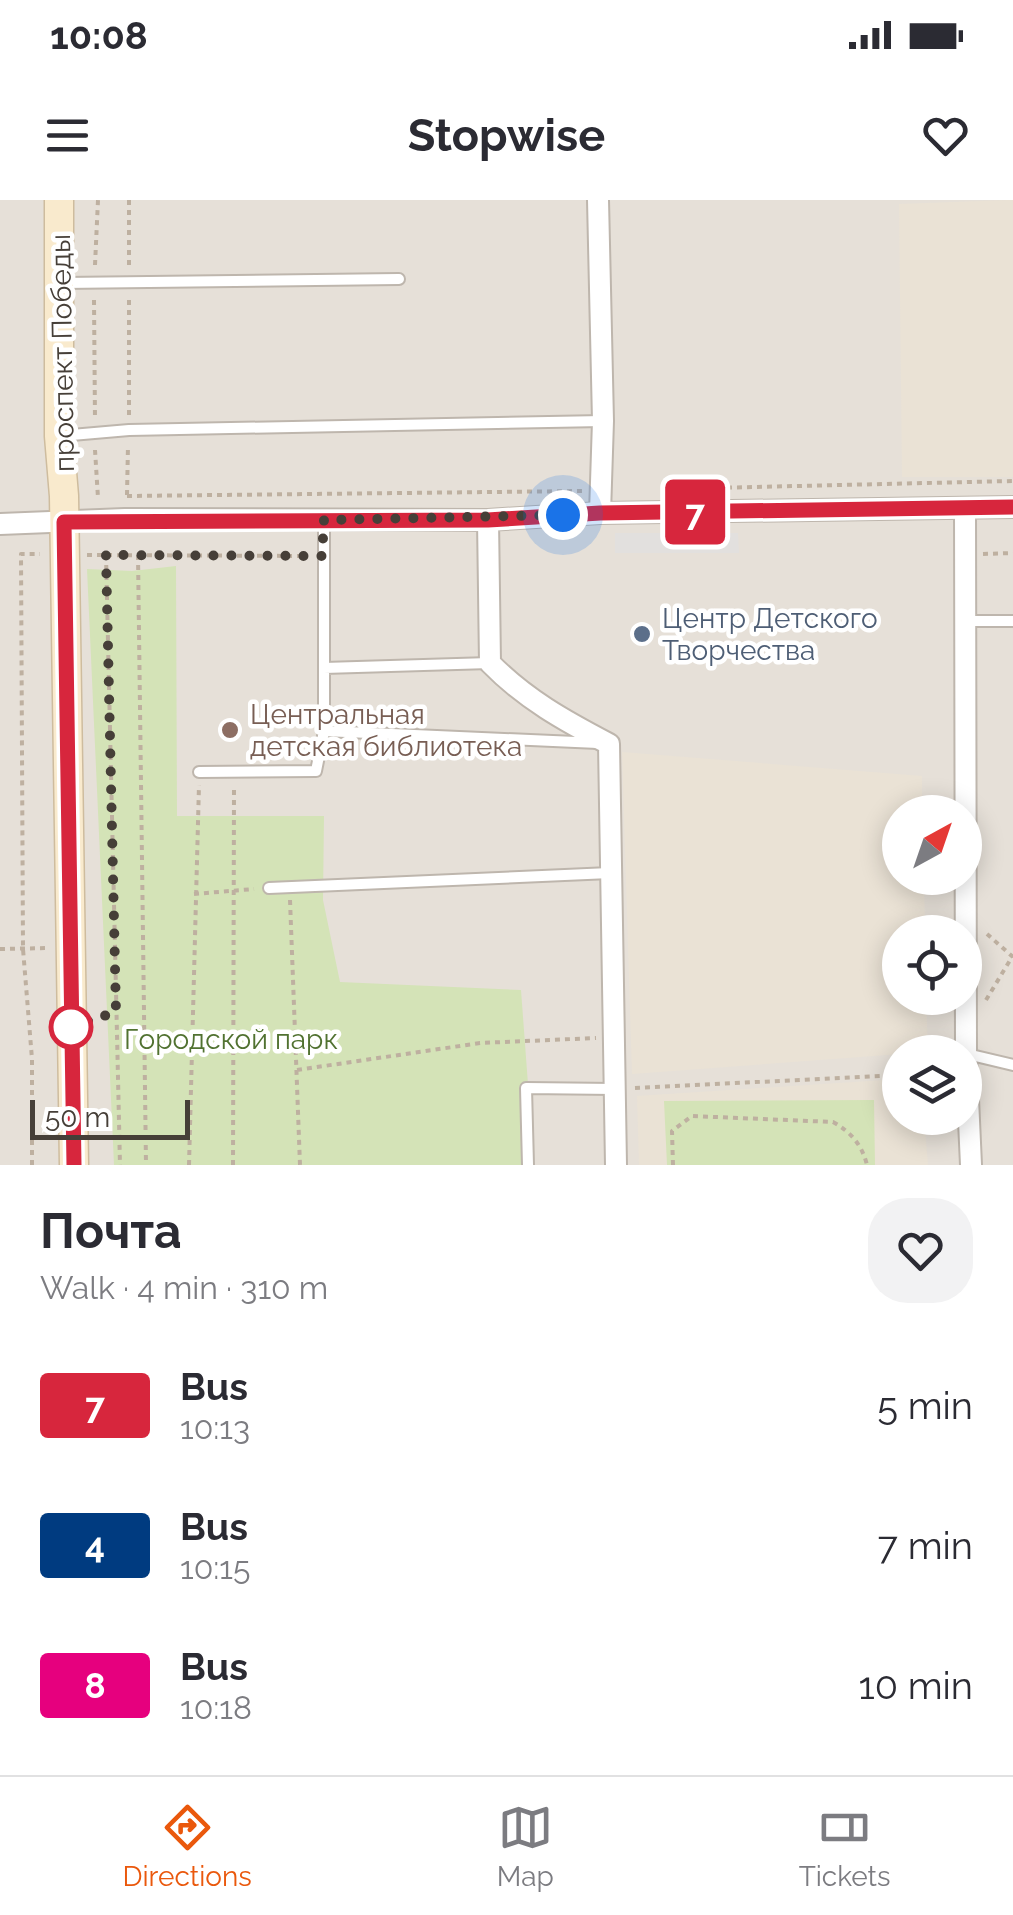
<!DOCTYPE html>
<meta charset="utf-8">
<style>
:root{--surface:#fff;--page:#f2f2f3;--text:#2b2b33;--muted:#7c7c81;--line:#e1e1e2;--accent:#ea580c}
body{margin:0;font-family:Raleway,sans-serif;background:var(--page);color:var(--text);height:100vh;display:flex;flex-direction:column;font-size:38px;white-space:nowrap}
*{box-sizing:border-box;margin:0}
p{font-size:32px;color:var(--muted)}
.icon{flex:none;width:55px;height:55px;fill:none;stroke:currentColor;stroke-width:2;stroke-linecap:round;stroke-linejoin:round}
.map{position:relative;height:965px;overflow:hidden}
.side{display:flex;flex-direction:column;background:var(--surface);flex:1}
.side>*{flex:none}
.badge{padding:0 20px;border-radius:8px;font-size:35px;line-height:65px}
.needle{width:65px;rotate:40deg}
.tools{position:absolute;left:882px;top:595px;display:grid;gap:20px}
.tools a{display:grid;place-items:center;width:100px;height:100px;border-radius:50%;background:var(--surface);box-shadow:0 5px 25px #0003;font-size:50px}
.scale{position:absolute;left:30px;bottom:25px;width:160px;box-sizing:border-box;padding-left:10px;border:5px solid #463f38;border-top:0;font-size:28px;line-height:35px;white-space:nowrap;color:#463f38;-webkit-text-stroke:8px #fff;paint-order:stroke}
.you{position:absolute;width:50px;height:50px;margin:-25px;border:8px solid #fff;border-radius:50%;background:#1a73e8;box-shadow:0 0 0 15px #1a73e833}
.map>.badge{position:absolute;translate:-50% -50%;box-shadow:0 0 0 5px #fff}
.round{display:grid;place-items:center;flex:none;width:105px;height:105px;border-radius:40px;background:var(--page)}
.summary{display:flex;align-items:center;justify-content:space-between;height:170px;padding:0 40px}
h1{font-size:48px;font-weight:700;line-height:75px}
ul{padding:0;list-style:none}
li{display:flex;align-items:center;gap:30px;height:140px;padding:0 40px}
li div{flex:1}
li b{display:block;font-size:38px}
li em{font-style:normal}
li .badge{min-width:110px;font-weight:700;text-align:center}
.status{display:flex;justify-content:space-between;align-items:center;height:70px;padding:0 50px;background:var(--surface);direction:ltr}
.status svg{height:28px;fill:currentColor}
header{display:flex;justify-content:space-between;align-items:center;height:130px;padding:0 40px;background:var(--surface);font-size:45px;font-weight:700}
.tabs{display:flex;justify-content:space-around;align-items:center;height:140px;border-top:2px solid var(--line);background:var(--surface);font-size:28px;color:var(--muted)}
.tabs a{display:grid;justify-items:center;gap:5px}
.tabs .on{color:var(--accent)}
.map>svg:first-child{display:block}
.residential{fill:#e6e0d8;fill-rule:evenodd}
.education{fill:#eae2d5}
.green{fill:#d4e3b7}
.parking{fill:#e2e0de}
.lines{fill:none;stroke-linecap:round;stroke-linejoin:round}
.lane-casing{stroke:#beb6ad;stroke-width:14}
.street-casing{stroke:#beb6ad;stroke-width:24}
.secondary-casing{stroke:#cebc9e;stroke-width:31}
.path{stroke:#beb0a0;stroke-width:4;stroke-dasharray:5 5;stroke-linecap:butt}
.lane{stroke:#fff;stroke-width:10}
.street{stroke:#fff;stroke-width:20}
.secondary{stroke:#f9eacd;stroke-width:28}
.line-casing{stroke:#fff;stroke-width:22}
.line{stroke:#d7263d;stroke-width:15}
.walk{stroke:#463f38;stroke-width:10;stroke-dasharray:0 18}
.service-dot{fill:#5c6f8a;stroke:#fff;stroke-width:4}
.education-dot{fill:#8d6e63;stroke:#fff;stroke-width:4}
.stop-dot{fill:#fff;stroke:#d7263d;stroke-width:5}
.labels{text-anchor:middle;stroke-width:9;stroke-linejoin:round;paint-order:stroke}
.street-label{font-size:28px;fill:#463f38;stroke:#fff}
.service-label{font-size:28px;fill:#4e5e75;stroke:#fff;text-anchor:start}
.education-label{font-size:28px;fill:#785e54;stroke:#fff;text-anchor:start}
.park-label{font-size:28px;fill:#517231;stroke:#fff}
</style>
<div class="status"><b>10:08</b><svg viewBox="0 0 49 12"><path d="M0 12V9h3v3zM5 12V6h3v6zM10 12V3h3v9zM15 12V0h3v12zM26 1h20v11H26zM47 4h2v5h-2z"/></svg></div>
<header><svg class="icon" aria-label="menu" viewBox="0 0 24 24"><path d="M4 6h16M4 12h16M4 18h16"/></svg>Stopwise<svg class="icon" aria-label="heart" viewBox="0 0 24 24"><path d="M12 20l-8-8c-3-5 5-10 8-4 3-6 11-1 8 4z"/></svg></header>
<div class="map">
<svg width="1013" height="965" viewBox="0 0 1013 965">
<rect width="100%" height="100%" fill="#f3efea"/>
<path class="residential" d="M0,0H1013V965H0ZM900,612H965V678H900ZM900,732H965V798H900ZM900,852H965V918H900Z"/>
<path class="education" d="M1008,0H1013V277H902L899,4Z
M622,552L922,576V612H900V678H924L925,732H900V798H926L928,852L632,874Z
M900,879V918H924L928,965H639L637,896Z"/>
<path class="green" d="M176,366L177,616H324L323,700L340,782L521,790L534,965H114L87,369L132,371Z
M874,900L875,965H667L664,901Z"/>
<path class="parking" d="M615,333H738L739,353H615Z"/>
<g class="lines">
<defs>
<path id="lane" d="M63,83L399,79
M60,236L129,230L603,221
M966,421H1013
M324,468L490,463
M324,531L598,543
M199,572L316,571L324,531V321
M269,688L610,673
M967,854L1013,865
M528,965L526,888L615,889"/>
<path id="street" d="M598,0L603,221L600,313
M965,308L966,854L971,965
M488,320L490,463C525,499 565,521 609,544L616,965
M0,324L125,319L488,320L600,313L1013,307"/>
<path id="secondary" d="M59,0V236L64,296L74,965"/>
</defs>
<use href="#lane" class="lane-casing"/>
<use href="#street" class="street-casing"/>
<use href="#secondary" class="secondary-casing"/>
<path class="path" d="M129,0V65
M95,65L98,0
M94,100L95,220
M129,215V100
M95,250L98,298
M667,289L1013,281
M127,295L128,245
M127,296L583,291
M983,354L1013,353
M87,355L307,356
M106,355L120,965
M138,355L146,965
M194,694L254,689
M290,700L300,965
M987,734L1013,757
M0,749L49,748
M986,800L1012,757
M297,870L480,843L596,838
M635,888L900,875
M32,965V859L23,749L21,354H40
M189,965L199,585
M233,965L234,588
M673,965L672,931L692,916L833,922C851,932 862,945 867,965"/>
<use href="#lane" class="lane"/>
<use href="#street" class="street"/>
<use href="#secondary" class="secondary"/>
</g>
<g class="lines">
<defs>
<path id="line" d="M74,965L64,322L488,320L600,313L1013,307"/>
</defs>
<use href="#line" class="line-casing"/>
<use href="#line" class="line"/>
<path class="walk" d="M71,827L116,812L106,355L322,356L324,320L563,315"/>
</g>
<circle class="service-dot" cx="642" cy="434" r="10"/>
<circle class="education-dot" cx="230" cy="530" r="10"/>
<circle class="stop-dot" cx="71" cy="827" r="20"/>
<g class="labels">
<g class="street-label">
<text transform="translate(62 153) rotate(-91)" y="10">проспект Победы</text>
</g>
<g class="service-label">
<text x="662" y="428">Центр Детского<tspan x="662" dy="32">Творчества</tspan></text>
</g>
<g class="education-label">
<text x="250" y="524">Центральная<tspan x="250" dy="32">детская библиотека</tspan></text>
</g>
<g class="park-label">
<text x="231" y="849">Городской парк</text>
</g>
</g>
</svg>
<div class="tools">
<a><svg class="needle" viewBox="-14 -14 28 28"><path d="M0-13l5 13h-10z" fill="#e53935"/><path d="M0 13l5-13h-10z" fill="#7c7c81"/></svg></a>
<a><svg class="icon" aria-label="locate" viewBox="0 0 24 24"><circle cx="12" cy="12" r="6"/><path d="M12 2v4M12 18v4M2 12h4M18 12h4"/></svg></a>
<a><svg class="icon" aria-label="layers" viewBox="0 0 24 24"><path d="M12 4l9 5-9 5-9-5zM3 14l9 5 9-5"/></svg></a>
</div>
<div class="scale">50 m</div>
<div class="you" style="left:563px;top:315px"></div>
<b class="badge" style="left:695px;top:312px;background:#d7263d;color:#fff">7</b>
</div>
<section class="side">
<div class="summary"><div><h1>Почта</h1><p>Walk · 4 min · 310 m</p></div><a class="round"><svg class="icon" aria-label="heart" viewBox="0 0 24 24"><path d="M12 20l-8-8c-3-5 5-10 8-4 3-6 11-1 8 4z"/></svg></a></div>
<ul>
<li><span class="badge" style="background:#d7263d;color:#fff">7</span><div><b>Bus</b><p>10:13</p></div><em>5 min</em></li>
<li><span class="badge" style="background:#003b80;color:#fff">4</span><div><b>Bus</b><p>10:15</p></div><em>7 min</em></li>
<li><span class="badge" style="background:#e6007e;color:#fff">8</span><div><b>Bus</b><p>10:18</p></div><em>10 min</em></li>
</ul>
</section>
<nav class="tabs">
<a class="on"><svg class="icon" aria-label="directions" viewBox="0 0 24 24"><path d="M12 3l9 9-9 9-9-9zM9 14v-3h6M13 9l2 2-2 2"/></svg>Directions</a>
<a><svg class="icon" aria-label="map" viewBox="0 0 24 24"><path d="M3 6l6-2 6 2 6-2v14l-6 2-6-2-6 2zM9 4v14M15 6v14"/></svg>Map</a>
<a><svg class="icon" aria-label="tickets" viewBox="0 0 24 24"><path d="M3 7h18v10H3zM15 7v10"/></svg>Tickets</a>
</nav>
